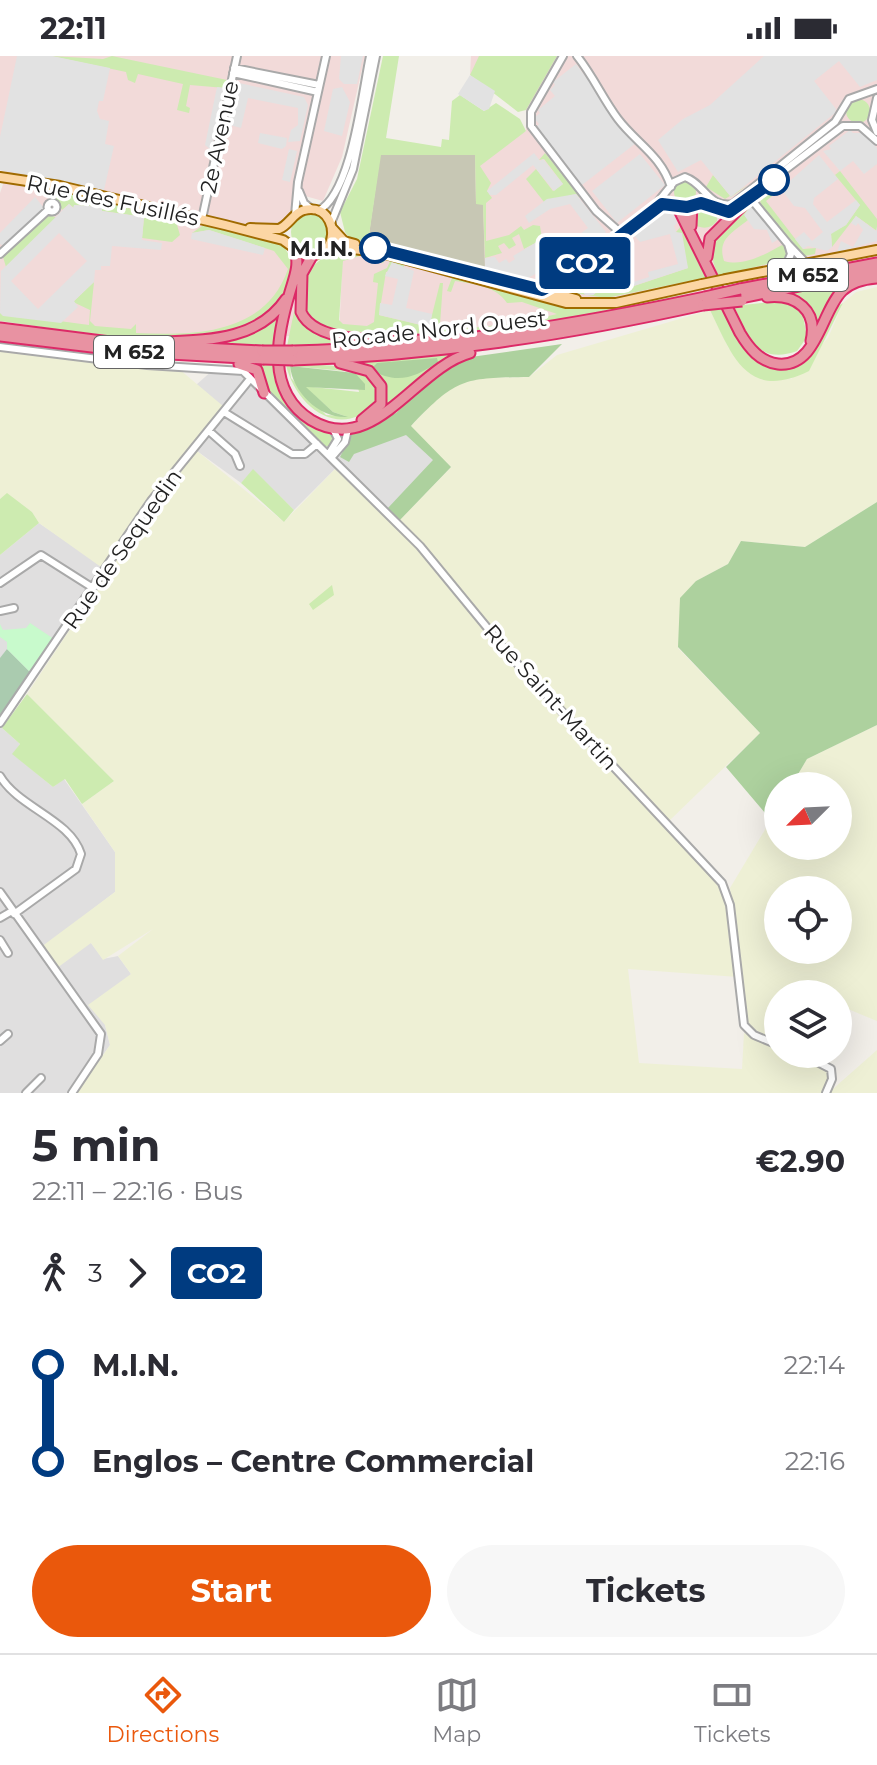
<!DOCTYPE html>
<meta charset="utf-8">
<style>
:root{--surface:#fff;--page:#f7f7f7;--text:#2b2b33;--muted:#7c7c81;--line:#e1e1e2;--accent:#ea580c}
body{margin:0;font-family:Montserrat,sans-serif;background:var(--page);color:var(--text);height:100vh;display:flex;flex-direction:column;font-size:30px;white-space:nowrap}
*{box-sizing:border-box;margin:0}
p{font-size:26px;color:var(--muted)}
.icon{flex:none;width:44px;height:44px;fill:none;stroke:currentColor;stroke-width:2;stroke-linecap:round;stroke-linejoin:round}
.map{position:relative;height:1037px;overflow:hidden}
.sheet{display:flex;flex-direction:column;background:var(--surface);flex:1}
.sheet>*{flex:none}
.badge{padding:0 16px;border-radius:6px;font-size:28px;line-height:52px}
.needle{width:52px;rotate:246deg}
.fabs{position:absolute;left:764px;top:716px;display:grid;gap:16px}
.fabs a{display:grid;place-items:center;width:88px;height:88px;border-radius:50%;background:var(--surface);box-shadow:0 8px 32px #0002;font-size:40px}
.map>.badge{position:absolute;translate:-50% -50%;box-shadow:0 0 0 4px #fff}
.legs{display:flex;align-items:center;gap:12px;height:88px;padding:0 32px;font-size:26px}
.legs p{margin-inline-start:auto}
.head{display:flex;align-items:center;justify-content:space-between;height:136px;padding:0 32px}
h1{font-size:44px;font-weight:700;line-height:60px}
.cta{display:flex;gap:16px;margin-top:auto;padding:16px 32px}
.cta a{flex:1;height:92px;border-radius:48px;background:var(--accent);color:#fff;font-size:32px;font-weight:700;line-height:92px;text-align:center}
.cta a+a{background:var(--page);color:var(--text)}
ul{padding:0 32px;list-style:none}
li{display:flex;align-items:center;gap:28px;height:96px;font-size:30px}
li i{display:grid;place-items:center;width:12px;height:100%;margin:0 10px;background:currentColor}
li i::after{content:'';width:20px;height:20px;margin:-10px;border:6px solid;border-radius:50%;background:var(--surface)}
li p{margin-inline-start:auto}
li:first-child i{background:linear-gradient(#0000 50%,currentColor 0)}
li:last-child i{background:linear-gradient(currentColor 50%,#0000 0)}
.status{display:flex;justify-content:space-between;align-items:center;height:56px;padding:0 40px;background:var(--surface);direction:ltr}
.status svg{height:22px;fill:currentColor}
.dock{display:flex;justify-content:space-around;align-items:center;height:112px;border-top:2px solid var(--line);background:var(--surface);font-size:22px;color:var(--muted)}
.dock a{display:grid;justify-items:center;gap:4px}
.dock .on{color:var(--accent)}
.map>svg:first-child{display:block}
.residential{fill:#e0dfdf}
.commercial{fill:#f2dad9}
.construction{fill:#c7c7b4}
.farmland{fill:#eef0d5;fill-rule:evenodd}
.grass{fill:#cdebb0;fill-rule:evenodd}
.forest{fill:#add19e}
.cemetery{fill:#aacbaf}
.park{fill:#c8facc}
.parking{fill:#e2e2e2;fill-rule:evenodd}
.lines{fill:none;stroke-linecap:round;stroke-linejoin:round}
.minor-casing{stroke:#a9a9a9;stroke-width:10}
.major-casing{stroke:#a06b00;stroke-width:12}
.highway-casing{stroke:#dc2a67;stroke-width:13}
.minor{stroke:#fff;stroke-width:6}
.major{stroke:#fcd6a4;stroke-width:8}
.highway{stroke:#e892a2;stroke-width:9}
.major-bridge-casing{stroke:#a06b00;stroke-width:12;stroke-linecap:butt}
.highway-bridge-casing{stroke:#dc2a67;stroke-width:13;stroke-linecap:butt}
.major-bridge{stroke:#fcd6a4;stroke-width:8}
.highway-bridge{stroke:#e892a2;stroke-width:9}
.line-1-casing{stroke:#fff;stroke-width:18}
.line-1{stroke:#003b80;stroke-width:12}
.stop-1-dot{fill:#fff;stroke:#003b80;stroke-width:4}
.labels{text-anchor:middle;stroke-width:7;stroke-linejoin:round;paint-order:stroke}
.shield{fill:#fff;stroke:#646464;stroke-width:2}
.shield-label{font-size:20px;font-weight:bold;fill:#222}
.street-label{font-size:22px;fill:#222;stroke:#fff}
.stop-label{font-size:22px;font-weight:bold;fill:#222;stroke:#fff;text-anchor:end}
</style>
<div class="status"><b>22:11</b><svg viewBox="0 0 49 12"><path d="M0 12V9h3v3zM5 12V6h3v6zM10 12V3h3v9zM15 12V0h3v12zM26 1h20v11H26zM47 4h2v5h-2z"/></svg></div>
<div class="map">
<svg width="877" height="1037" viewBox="0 0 877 1037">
<rect width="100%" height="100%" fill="#f2efe9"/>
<path class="residential" d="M242,311L264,319L266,336L310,377H352L396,357L451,411L395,468L335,413L294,454L253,414L241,427L197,395L196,329L214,313Z
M39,467L109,515L2,672L20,688L13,698L53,731L64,723L115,796L116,809L115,836L42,892L91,887L103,903L118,900L131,918L105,969L110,989L77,1037H0V499Z"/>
<path class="commercial" d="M0,0H365L342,101L323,145L305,140L295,146L279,185L294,208L308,215L299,280L135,282L0,265V137L7,116L0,114Z
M471,0H877V194L805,206L703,236L561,265L456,277L339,279L343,194L368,186L372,156L475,99L526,75V54L470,19Z"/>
<path class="construction" d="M380,99H475L476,148H483L485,213L368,186Z"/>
<path class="farmland" d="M877,231V446L805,491L741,485L728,508L696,525L678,592L760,677L668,766L504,588L427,492L399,465L451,411L410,371L445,334L473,322L529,321L557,299L710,254L729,293L791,323L828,282L843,247L856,236Z
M0,293L136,311L179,313L223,350L198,385L197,395L284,466L335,413L418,491L518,613L721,831L728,849L738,921L628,913L639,1007L742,1013L744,977L778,991V998H795L824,1010L829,1022L823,1037H77L110,989L105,969L88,949L131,918L118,900L153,873L103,904L91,887L57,912L41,891L115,836V796L82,748L114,725L27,638L108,516L39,467L32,456L7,438L0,443Z
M877,669V965L838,949V938H778V986L748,970L730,832L778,752V790H838V730H791L807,703ZM778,834H838V894H778Z
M877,994V1037H830L834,1032Z"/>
<path class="grass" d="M51,0L103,3L112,0L227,24L225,32L190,29L186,50L190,52L189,57L177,54L183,28L138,18L135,27L128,24L126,16Z
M383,0H399L386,82L441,91L442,83L449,84L452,45L460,39L484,55L496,47L520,63L526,75L480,110L491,127L487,135L492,142L486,147V185L509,179L521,170L524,174L533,169L540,170L543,189L549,186L569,213L573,212L556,226L552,219L560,218L537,186L524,193L519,178L512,182L516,189L509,193L504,187L498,190L502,197L485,202L483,149L476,148L475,99H381L368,186L351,184L345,176L340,156L357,123Z
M479,0H557L526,54L518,56L470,19Z
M846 55a12 12 0 1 1 24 0a12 12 0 1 1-24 0Z
M545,97L580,140L579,141L576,138L544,146L526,123L536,113L553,135L563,128L544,103L539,104Z
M840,115L877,163V175L856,160L832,191L831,177L846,169L860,149L835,119Z
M713,119L731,141L748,129L725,143L706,131Z
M784,123L782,132L766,145L803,193L816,192L815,198L805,200L761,150L760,143Z
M674 136a11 11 0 1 1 22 0a11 11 0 1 1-22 0Z
M60,135L175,162L180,179L172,186L142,182L144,161L102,155V151L74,149V152L69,148L62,154L55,142Z
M707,150L717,157V165C710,174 700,173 692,167L694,157L700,152L707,153Z
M750,151L748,164C732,177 717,183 724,205C744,211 766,198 782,189L788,194L787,203L718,220L708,190Z
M291 176a19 19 0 1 1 38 0a19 19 0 1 1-38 0Z
M48,158L57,162L6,211L3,201Z
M205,168L282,187L294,208C288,230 281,251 261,265C209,301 62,273 0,265V257L89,269L90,254L73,246L94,226L90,265L95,270L131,273L136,268V277C195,280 266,278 288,213L274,195L209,174L192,177Z
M683,168L709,221L606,242L562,235L575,220L576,227L593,239L602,232L607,237L615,232L619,235L688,212L676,176Z
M337,194L386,202L383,207L366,199L364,203L363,199L343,205L339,264L343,268L367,270L374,266L378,227L373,226L374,218L387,212L391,203L404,205V213L386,216L379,259L429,271L440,227H443L440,268L448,274L519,267L557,258L522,246L507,247C496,230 474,228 455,225L451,236L447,235L453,219L556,250L589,253L703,236C599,257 495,282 389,277C365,276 340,276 316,269L304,253C305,217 305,211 337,194Z
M858,223L852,225L816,277C817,255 807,243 787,236Z
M780,245L802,255L807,281L797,295C758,309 748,281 734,250Z
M296,246C301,286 348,284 379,288L287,290Z
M843,247L809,315C748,345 733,302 710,254L721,253C738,279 750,322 790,312C800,309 809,302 814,294C825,278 826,257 843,247Z
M279,259L273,290L199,289L248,279Z
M457,297C423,316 400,345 368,365L384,330L355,307Z
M252,308L274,310C283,350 295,361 332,376L334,384L331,390H324L266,336L264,319Z
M286,309C315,310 384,301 376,347C340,385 296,351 286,309ZM290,310L355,316L359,336L304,330L333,356L345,360L326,359L291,322Z
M253,413L294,454L284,466L241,427Z
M7,437L32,456L39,467L0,499V443Z
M332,529L334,539L313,554L309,548Z
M27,638L114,725L82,748L65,723L53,731L12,698L20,688L2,672Z"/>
<path class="forest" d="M562,288L529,321C463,322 457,322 411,370L451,411L399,465L387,453L433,404L406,379L354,398L349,406L340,401L352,377L396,357L434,320L452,309L471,301Z
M437,302L438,306C415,322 395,329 371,313L377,307Z
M290,310L355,317L365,328V334L306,331L333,356L348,361C320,363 293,337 290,310Z
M877,446V669L807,703L791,730H778L776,755L765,757L726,711L760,677L678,591L680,542L696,525L728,508L741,485L805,491Z"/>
<path class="cemetery" d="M7,593L30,616L0,659V602Z"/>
<path class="park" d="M30,567L54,583L30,616L7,593V586L0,581V568L3,574L26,572Z"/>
<path class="parking" d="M17,0H52L110,12L103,45H99L97,55L100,63L109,65L105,88L114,90L104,134L0,114V81Z
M341,0H363L357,28H344L339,23Z
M764,0H877V24L860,31L839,5L814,25L836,53L835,57L731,141L701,104L678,116L658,84L683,63L710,49Z
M576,8L636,87L582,129L536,71L539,68L534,62L540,57L538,54L555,40L550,34L555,29L553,26Z
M470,19L495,35L489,53L484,55L458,38Z
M239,27L304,41L308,49L300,85L288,86L291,74L298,69V52L248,42L241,72L226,68L232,36Z
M217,31L225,32L211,94L205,89Z
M342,31L350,46L342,80L324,75L333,33Z
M850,74L853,77H864L877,92V108L864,118L853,105L840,115L823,95L831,93L829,90Z
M260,77L287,82L286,90L282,93L258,87Z
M289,93L297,95L290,126L282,124Z
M534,97L540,105L543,103L563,128L554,135L533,109L496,139H490L487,135Z
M640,98L665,129L617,167L592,135Z
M819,99L838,123L814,142L813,148L827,166L856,144L860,149L846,169L831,178L832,191L827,195L808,190L803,193L795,183L804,176L812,185L823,176L805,152L794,150L781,133Z
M576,138L606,176L600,181L603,186L568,214L552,189L565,196L570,194L572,184L588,172L570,148L550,153L529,167L525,160L547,143Z
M35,141L45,153L7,192L0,188V177Z
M69,148L73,152L74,149L102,151V155L144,161L142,184L162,187L161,194L112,190L110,210H101V214H95L94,226L74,245L78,251L61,267L3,260L0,257L1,215ZM59,177L87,205L38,253L11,225Z
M750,151H753L779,183L772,187L767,174L754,173L744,159Z
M664,152L674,156L677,167L674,170L676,176L682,177L688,212L618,235L615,232L649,221L648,216L678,208L670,178L640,186L632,177Z
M856,160L876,175L877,170V185L837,196L841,185L853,191L863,174L858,167L856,170L851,167Z
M209,174L265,192L263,199L191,183L192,177Z
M537,186L545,199L535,204L541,215L524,224L485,213V202L495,201L499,207L506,203L509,207L515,203L513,200Z
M392,206L414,215L406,252L432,258L430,271L379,259L380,247L392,249L398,223L385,220Z
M586,212L602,232L593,239H585L576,227V221Z"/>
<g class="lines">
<defs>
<path id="minor" d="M563,0L531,56V70L596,155L622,178
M577,0C593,20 603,43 618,63C636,87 661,99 671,131
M234,12L319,29
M233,17L318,36
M877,42L872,64L877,76
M299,135L304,147L313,154
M751,143L788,188
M47.5 151a4.5 4.5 0 1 1 9 0a4.5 4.5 0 1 1-9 0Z
M657,147L674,126L685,121C704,127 709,153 733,148L835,66L849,43L877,33
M318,155C352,138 362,36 370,0
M295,159L298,126L326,0
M202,163L237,0
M331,167L353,113L376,0
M0,198L48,154
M786,210L791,198L788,188L805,206
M545,234L572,217L662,148L685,151L701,147L731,155L843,70H860L877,85
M0,291L147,309L243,315L420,490L513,603L722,827L730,849L744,969L754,979L778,989
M224,356L292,398H305L317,388
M209,375L235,398L240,410
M328,399L338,383L333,373
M331,402L345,386L348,373
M0,527L41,499L93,532
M0,555L14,552
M0,667L151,445L250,323
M0,720C19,752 70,763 81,798L76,813L14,858
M0,836L101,978L98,998L72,1037
M0,862L12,855
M0,884L8,897
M0,985L8,978
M802,998L831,1013L832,1023L826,1037
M26,1037L41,1022"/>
<path id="major" d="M0,121L60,130L225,169L283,184L304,199H315L335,191L378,196L566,247H616L702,228
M250,172L279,173C289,169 293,157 304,154C329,148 339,176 327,193
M333,173L344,185L355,188
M493,221L576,243
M726,223L877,194"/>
<path id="highway" d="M676,148L740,277C749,292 760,306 778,308C817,312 821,256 842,235C851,226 864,223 877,222
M691,170L692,149
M295,194C300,209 294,222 290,236C277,279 265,335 311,364C374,402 415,312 470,297
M707,201L710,182L744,148
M302,218L301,256C316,290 393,284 426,284
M299,223L312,200
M740,233L877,207
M767,241C796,238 818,254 811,285
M741,242L877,214
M0,272L126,288L262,295
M0,280L133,296L263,303
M167,286C211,284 259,283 286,243
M293,295C434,292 568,270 705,241
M293,304C433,300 567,279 703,249
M340,307L369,315L381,330V348L362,364
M239,308L257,314L264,337"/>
</defs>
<use href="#minor" class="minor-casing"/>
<use href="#major" class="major-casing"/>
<use href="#highway" class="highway-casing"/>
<use href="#minor" class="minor"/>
<use href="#major" class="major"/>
<use href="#highway" class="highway"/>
<defs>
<path id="major-bridge" d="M702,228L726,223"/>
<path id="highway-bridge" d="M705,241L740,233
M703,249L742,245
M262,295H293
M263,303L293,304"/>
</defs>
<use href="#major-bridge" class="major-bridge-casing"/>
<use href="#highway-bridge" class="highway-bridge-casing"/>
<use href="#major-bridge" class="major-bridge"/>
<use href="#highway-bridge" class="highway-bridge"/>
</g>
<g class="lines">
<defs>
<path id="line-1" d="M375,192L542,234L572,217L662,148L687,151L701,147L729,156L774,124"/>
</defs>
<use href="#line-1" class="line-1-casing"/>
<use href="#line-1" class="line-1"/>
</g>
<g class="stop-1-dot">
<circle cx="774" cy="124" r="14"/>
<circle cx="375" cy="192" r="14"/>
</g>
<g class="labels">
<g class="shield">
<rect x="768" y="203" width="80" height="32" rx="6"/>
<rect x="94" y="280" width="80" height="32" rx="6"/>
</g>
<g class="shield-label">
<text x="808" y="226">M 652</text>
<text x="134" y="303">M 652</text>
</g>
<g class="street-label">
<text transform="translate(219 81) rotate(-78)" y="8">2e Avenue</text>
<text transform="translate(113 144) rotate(12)" y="8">Rue des Fusillés</text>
<text transform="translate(439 273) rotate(-6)" y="8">Rocade Nord Ouest</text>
<text transform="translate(122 493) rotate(-55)" y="8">Rue de Sequedin</text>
<text transform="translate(551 641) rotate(48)" y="8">Rue Saint-Martin</text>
</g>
<g class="stop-label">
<text x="353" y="200">M.I.N.</text>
</g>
</g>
</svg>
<div class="fabs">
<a><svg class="needle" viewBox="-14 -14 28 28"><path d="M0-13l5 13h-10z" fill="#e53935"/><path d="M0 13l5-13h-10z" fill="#7c7c81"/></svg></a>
<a><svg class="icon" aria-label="locate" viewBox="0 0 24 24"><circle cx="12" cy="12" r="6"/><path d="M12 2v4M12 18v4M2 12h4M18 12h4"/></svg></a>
<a><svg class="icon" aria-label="layers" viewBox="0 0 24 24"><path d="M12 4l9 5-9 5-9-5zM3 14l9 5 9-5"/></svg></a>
</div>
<b class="badge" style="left:585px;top:207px;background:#003b80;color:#fff">CO2</b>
</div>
<section class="sheet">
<div class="head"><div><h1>5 min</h1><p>22:11 – 22:16 · Bus</p></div><b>€2.90</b></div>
<div class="legs"><svg class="icon" aria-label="walk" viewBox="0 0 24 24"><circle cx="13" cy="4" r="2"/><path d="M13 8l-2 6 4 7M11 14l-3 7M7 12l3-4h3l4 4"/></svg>3<svg class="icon" aria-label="forward" viewBox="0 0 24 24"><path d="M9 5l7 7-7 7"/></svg><b class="badge" style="background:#003b80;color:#fff">CO2</b></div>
<ul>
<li><i style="color:#003b80"></i><b>M.I.N.</b><p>22:14</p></li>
<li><i style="color:#003b80"></i><b>Englos – Centre Commercial</b><p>22:16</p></li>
</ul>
<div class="cta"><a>Start</a><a>Tickets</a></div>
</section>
<nav class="dock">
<a class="on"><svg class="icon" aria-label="directions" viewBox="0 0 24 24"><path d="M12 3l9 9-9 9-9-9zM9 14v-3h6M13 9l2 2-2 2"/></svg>Directions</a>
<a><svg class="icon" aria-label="map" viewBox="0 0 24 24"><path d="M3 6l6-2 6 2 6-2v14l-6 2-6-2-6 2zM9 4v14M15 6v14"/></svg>Map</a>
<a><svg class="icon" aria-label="tickets" viewBox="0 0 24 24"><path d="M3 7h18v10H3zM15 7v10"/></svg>Tickets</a>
</nav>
